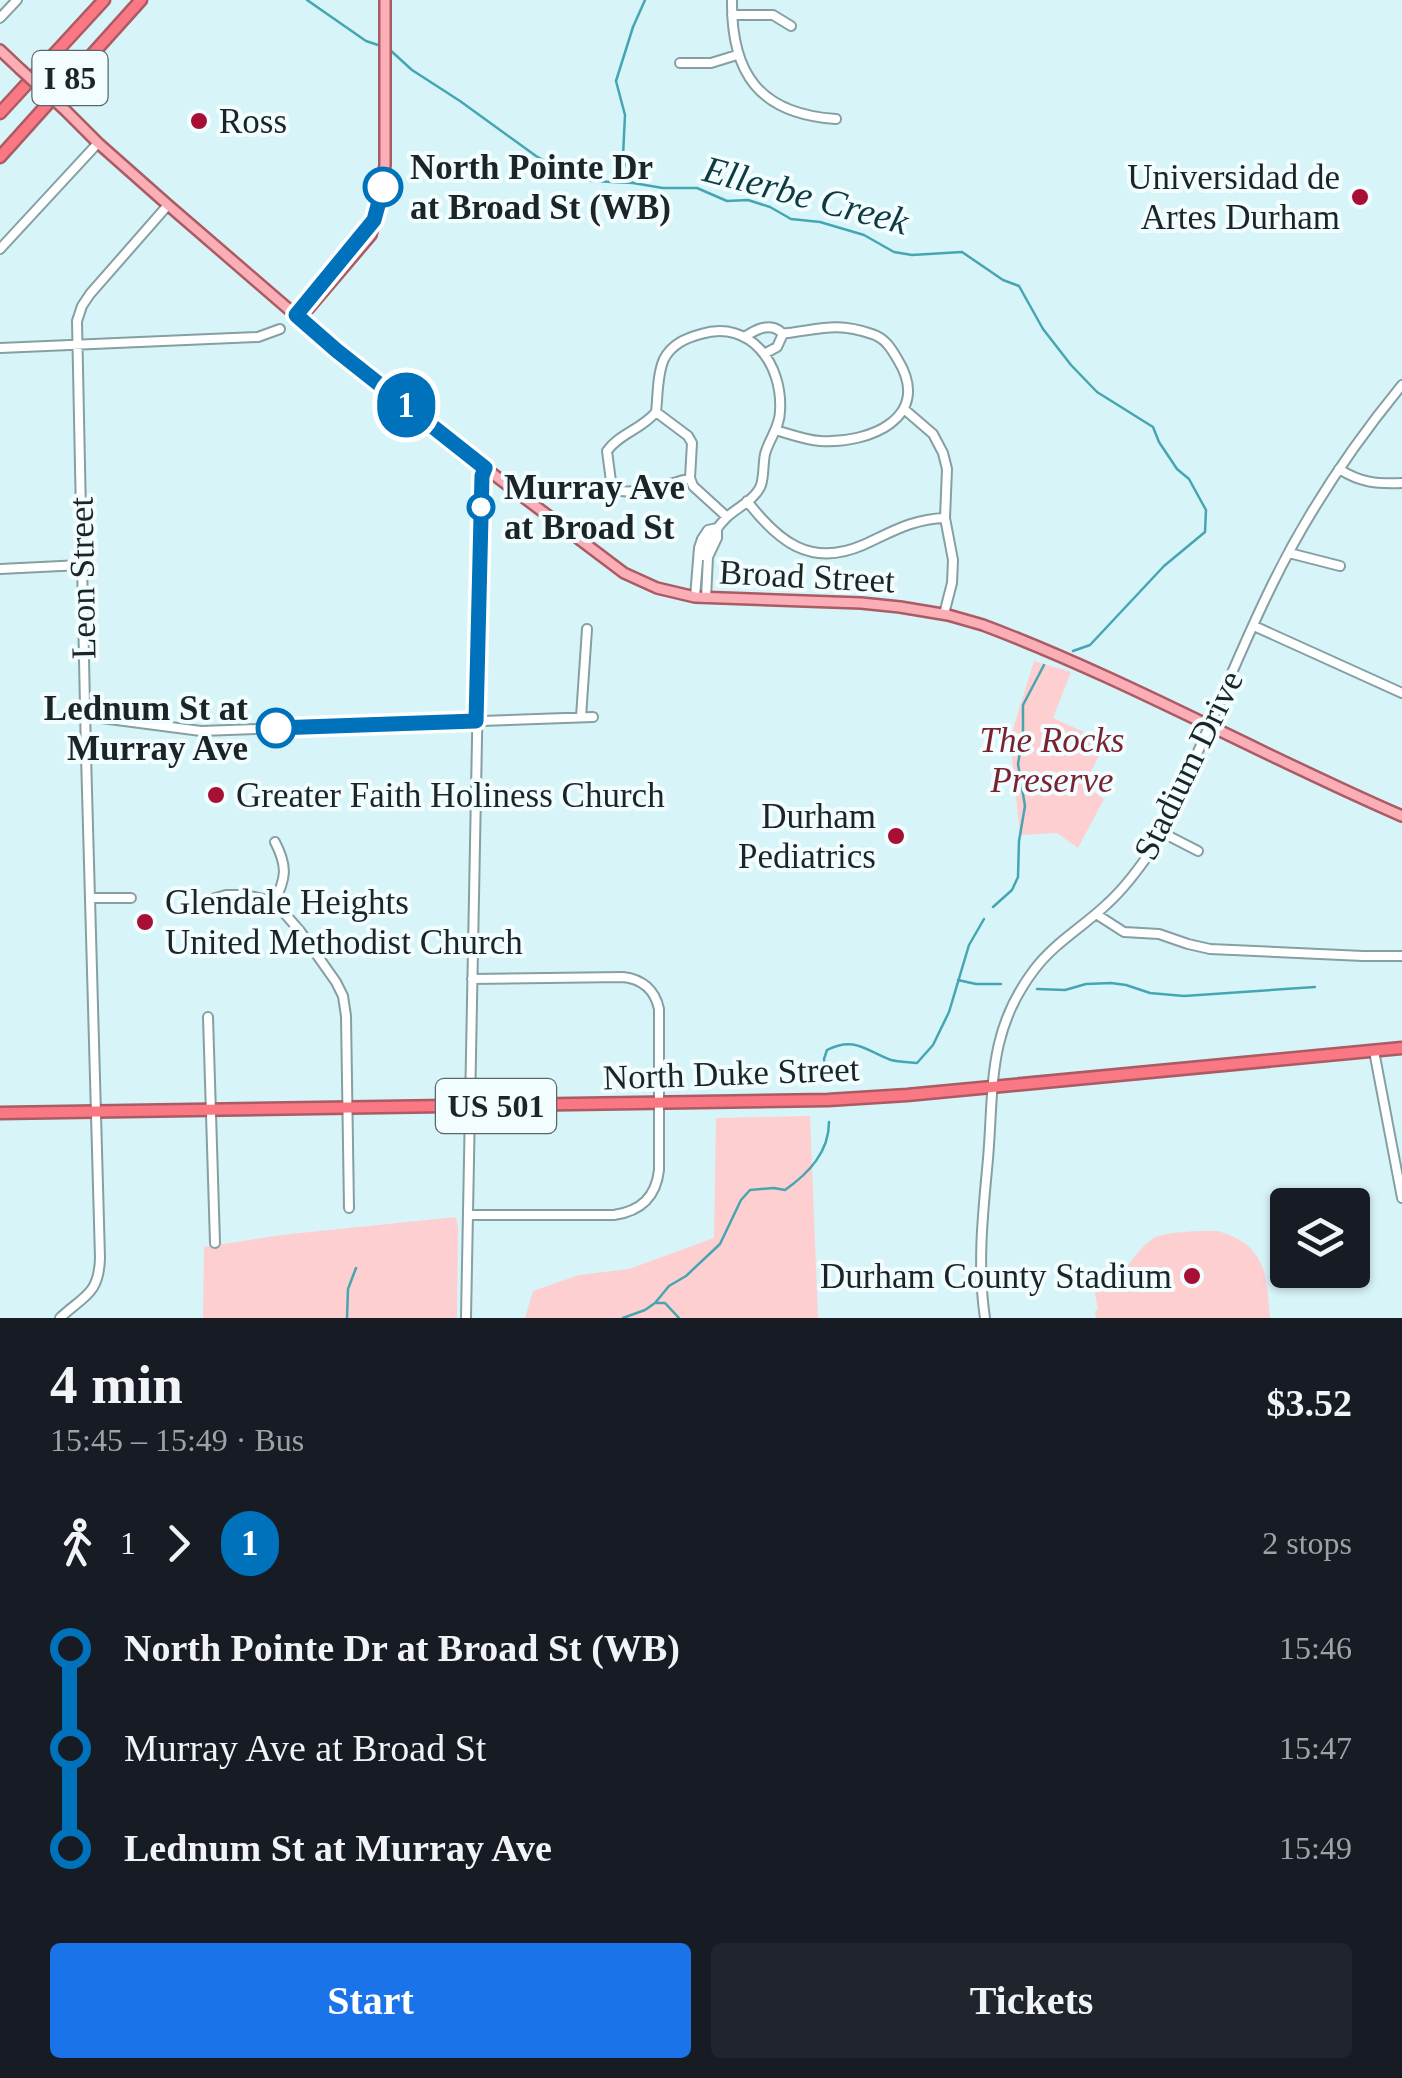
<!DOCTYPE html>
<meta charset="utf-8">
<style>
:root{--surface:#171b24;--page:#20242c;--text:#f1f3f6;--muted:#9ea1a6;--accent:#1a73e8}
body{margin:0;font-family:Georgia,serif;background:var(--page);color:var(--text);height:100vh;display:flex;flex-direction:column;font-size:38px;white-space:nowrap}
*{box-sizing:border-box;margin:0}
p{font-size:32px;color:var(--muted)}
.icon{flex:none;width:55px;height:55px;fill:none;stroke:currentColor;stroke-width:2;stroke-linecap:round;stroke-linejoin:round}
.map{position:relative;height:1318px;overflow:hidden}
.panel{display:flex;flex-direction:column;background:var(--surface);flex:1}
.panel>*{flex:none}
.badge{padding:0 20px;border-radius:32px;font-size:35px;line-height:65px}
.buttons{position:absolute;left:1270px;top:1188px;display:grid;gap:20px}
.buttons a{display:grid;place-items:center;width:100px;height:100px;border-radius:10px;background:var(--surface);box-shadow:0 2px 8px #0004;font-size:50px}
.map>.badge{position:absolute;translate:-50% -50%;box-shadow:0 0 0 5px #fff}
.legs{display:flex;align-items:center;gap:15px;height:110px;padding:0 50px;font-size:32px}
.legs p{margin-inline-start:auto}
.overview{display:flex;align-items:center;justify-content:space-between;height:170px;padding:0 50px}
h1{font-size:55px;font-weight:700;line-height:75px}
.button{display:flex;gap:20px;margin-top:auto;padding:20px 50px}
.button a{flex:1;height:115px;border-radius:10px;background:var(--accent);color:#fff;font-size:40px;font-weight:700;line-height:115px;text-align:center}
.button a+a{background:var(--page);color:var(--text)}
ul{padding:0 50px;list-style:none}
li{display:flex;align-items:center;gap:35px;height:100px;font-size:38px}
li i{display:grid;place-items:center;width:15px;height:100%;margin:0 12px;background:currentColor}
li i::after{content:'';width:25px;height:25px;margin:-12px;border:8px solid;border-radius:50%;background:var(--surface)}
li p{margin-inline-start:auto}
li:first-child i{background:linear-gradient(#0000 50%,currentColor 0)}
li:last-child i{background:linear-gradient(currentColor 50%,#0000 0)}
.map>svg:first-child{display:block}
.green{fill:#fecfd0}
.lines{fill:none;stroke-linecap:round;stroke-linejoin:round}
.stream{stroke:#45a6b2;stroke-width:2.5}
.minor-casing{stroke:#859fa3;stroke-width:12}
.major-casing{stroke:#ab5b63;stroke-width:14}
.highway-casing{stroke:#ab5b63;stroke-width:15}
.minor{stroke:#fff;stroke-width:8}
.major{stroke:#fbaeb5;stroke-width:9}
.highway{stroke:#f97883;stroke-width:10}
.major-bridge-casing{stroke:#ab5b63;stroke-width:14;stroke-linecap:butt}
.major-bridge{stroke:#fbaeb5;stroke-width:9}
.line-1-casing{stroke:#fff;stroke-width:22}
.line-1{stroke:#0072bc;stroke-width:15}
.poi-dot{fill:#a70f35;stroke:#f2fdff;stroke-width:4}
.stop-1-dot{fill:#fff;stroke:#0072bc;stroke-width:5}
.labels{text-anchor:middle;stroke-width:8;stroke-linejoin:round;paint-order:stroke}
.shield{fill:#f2fdff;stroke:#5c6668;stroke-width:2.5}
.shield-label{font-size:32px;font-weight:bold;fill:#1b2527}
.poi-label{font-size:35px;fill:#1b2527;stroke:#f2fdff;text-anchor:start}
.stop-label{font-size:35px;font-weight:bold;fill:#1b2527;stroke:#f2fdff;text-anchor:start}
.street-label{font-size:35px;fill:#1b2527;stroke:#f2fdff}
.park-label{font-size:35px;font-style:italic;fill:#7a222f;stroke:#f2fdff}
.water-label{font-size:38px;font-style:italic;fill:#0e3b41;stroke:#f2fdff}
</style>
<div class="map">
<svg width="1402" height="1318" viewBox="0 0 1402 1318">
<rect width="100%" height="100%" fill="#d7f4f8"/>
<path class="green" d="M1034,661L1071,672L1053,718L1106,742L1084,785L1104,799L1078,848L1057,833L1020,835L1010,739Z
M810,1116L818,1318H525L533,1291L579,1275L629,1269L714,1238L716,1118Z
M456,1217L458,1228L457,1318H203L204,1247L281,1235Z
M1218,1231C1267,1246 1266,1273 1270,1318H1096L1095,1311L1098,1310L1094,1287C1124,1284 1131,1252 1154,1238C1165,1231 1204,1231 1218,1231Z"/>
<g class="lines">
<path class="stream" d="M307,0L366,41L381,46
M389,49L412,70L460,101L536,156L565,172L592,181L633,183L663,188H697L727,201L748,200L770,207L791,219L820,222L864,235L894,252L912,255L962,252L1003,280L1019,286L1043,329L1071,365L1097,392L1153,427L1159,442L1177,469L1189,479L1206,510L1205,532L1164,566L1090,645L1073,651
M632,181L623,156L625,115L616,81L633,27L645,0
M993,907L1012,890L1018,877L1019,841L1025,806L1018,764L1023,734V705L1044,665
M958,980L976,984H1001
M1037,989L1065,990L1086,984L1111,983L1126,985L1150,993L1184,996L1315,987
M827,1081L824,1059L827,1050C855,1036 866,1051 891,1060C899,1062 909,1062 917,1063L933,1045L949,1012L969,945L984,919
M657,1303H665L679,1318
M347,1318L348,1289L356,1268
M623,1318L645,1310L655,1303L669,1286L686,1276L720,1244L741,1200L750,1190L774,1188L785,1190C809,1173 829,1152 829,1122"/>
<defs>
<path id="minor" d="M732,0C731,73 759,114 836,119
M732,15H773L791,26
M0,18L17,0
M680,63H711L737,55
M0,249L98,143
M746,336C754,331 764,325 774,328C785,332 777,334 788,333C821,329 837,322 872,334C885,338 891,348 898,360C933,418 869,444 820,441C805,440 790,434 775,430
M0,348L258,337L280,329
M764,354L777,347L783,334
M904,409L933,434L943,453L947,469L945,518L953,560L952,583L944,614
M656,412C642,429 619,434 607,451L612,489C632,497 670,484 690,478
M1339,469C1361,483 1377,484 1402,483
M747,501C778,541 810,568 863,545C892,532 912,519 945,518
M1289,553L1340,566
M700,555L708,557L705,548C711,536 718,526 727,517C738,507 756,499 761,485C764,476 763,464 765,454C769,439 780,427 780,411C783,365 751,319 701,334C686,338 672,344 664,359C657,375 658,395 656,412L688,436L692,443L690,478L693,486L727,517
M0,569L81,565
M695,597L699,548L702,539L708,530L717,528
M706,598L708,557L717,538V528
M1254,626L1402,693
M86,716L201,731L593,717
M581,717L587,629
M1161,832L1198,851
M90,898H131
M212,899L226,895H245L268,900L278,906L300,931L336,982L343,996L346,1016L349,1208
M274,903C286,878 288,867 275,842
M1096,914L1124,932L1159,934L1188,944L1210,949L1363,956H1402
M208,1017L215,1243
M1374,1051L1402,1198
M468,1215H614C641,1211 656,1197 659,1170V1009C655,990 642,979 623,977L472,979
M60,1318C83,1296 99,1295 100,1258L86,755L77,321L82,306L90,294L168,205
M466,1318L482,476L485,468
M985,1318C977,1265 983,1212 988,1159C994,1087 987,1032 1034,970C1054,943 1083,927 1107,904C1126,887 1141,866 1155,845C1198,760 1230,670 1272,585C1307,513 1352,446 1402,385"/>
<path id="major" d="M0,50L20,69
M65,110L98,143L168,205L336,350L485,468L624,573L657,588L695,597L861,603L900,607L948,615L983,625C1126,679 1261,755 1402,816
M307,301L371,225
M296,315L309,308L371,235L379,203L385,165V0"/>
<path id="highway" d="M0,113L104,0
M0,157L141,0
M0,1113L828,1100L907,1095L1402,1048"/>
</defs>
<use href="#minor" class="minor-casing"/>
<use href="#major" class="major-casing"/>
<use href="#highway" class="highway-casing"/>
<use href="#minor" class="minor"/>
<use href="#major" class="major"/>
<use href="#highway" class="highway"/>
<defs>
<path id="major-bridge" d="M20,69L65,110"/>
</defs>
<use href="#major-bridge" class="major-bridge-casing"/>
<use href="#major-bridge" class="major-bridge"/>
</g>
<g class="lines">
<defs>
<path id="line-1" d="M276,728L476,721L482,476L485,468L336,350L296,315L374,220L383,187"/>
</defs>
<use href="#line-1" class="line-1-casing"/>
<use href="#line-1" class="line-1"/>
</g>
<g class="poi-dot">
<circle cx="199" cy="121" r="10"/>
<circle cx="1360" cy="197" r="10"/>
<circle cx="216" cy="795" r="10"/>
<circle cx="896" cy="836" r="10"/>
<circle cx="145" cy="922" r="10"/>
<circle cx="1192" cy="1276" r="10"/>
</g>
<g class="stop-1-dot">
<circle cx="383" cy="187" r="18"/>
<circle cx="481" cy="507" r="12"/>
<circle cx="276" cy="728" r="18"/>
</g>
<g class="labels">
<g class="shield">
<rect x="32.5" y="51" width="75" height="54" rx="8"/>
<rect x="436" y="1079" width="120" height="54" rx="8"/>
</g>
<g class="shield-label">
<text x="70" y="89">I 85</text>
<text x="496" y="1117">US 501</text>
</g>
<g class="poi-label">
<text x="219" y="133">Ross</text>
<text x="1340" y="189" text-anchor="end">Universidad de<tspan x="1340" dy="40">Artes Durham</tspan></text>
<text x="236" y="807">Greater Faith Holiness Church</text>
<text x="876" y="828" text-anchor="end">Durham<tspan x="876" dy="40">Pediatrics</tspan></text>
<text x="165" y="914">Glendale Heights<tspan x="165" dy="40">United Methodist Church</tspan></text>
<text x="1172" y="1288" text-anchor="end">Durham County Stadium</text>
</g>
<g class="stop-label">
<text x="410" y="179">North Pointe Dr<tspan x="410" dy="40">at Broad St (WB)</tspan></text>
<text x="504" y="499">Murray Ave<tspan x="504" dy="40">at Broad St</tspan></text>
<text x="248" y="720" text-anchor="end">Lednum St at<tspan x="248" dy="40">Murray Ave</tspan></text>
</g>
<g class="street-label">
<text transform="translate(807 576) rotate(3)" y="12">Broad Street</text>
<text transform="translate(82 578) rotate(-91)" y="12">Leon Street</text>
<text transform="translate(1188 765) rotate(-64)" y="12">Stadium Drive</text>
<text transform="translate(731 1073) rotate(-2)" y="12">North Duke Street</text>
</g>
<g class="park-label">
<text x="1052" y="752">The Rocks<tspan x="1052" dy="40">Preserve</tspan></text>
</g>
<g class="water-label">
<text transform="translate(806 195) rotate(15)" y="13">Ellerbe Creek</text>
</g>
</g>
</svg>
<div class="buttons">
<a><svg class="icon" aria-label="layers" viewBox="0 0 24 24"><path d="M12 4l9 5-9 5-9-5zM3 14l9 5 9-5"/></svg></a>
</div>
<b class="badge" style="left:406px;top:405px;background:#0072bc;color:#fff">1</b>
</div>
<section class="panel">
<div class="overview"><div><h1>4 min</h1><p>15:45 – 15:49 · Bus</p></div><b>$3.52</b></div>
<div class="legs"><svg class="icon" aria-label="walk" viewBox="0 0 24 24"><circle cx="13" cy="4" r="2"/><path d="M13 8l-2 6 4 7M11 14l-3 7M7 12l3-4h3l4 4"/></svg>1<svg class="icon" aria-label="forward" viewBox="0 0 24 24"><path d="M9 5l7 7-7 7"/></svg><b class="badge" style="background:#0072bc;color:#fff">1</b><p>2 stops</p></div>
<ul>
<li><i style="color:#0072bc"></i><b>North Pointe Dr at Broad St (WB)</b><p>15:46</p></li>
<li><i style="color:#0072bc"></i><span>Murray Ave at Broad St</span><p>15:47</p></li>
<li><i style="color:#0072bc"></i><b>Lednum St at Murray Ave</b><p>15:49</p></li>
</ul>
<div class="button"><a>Start</a><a>Tickets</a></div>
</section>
